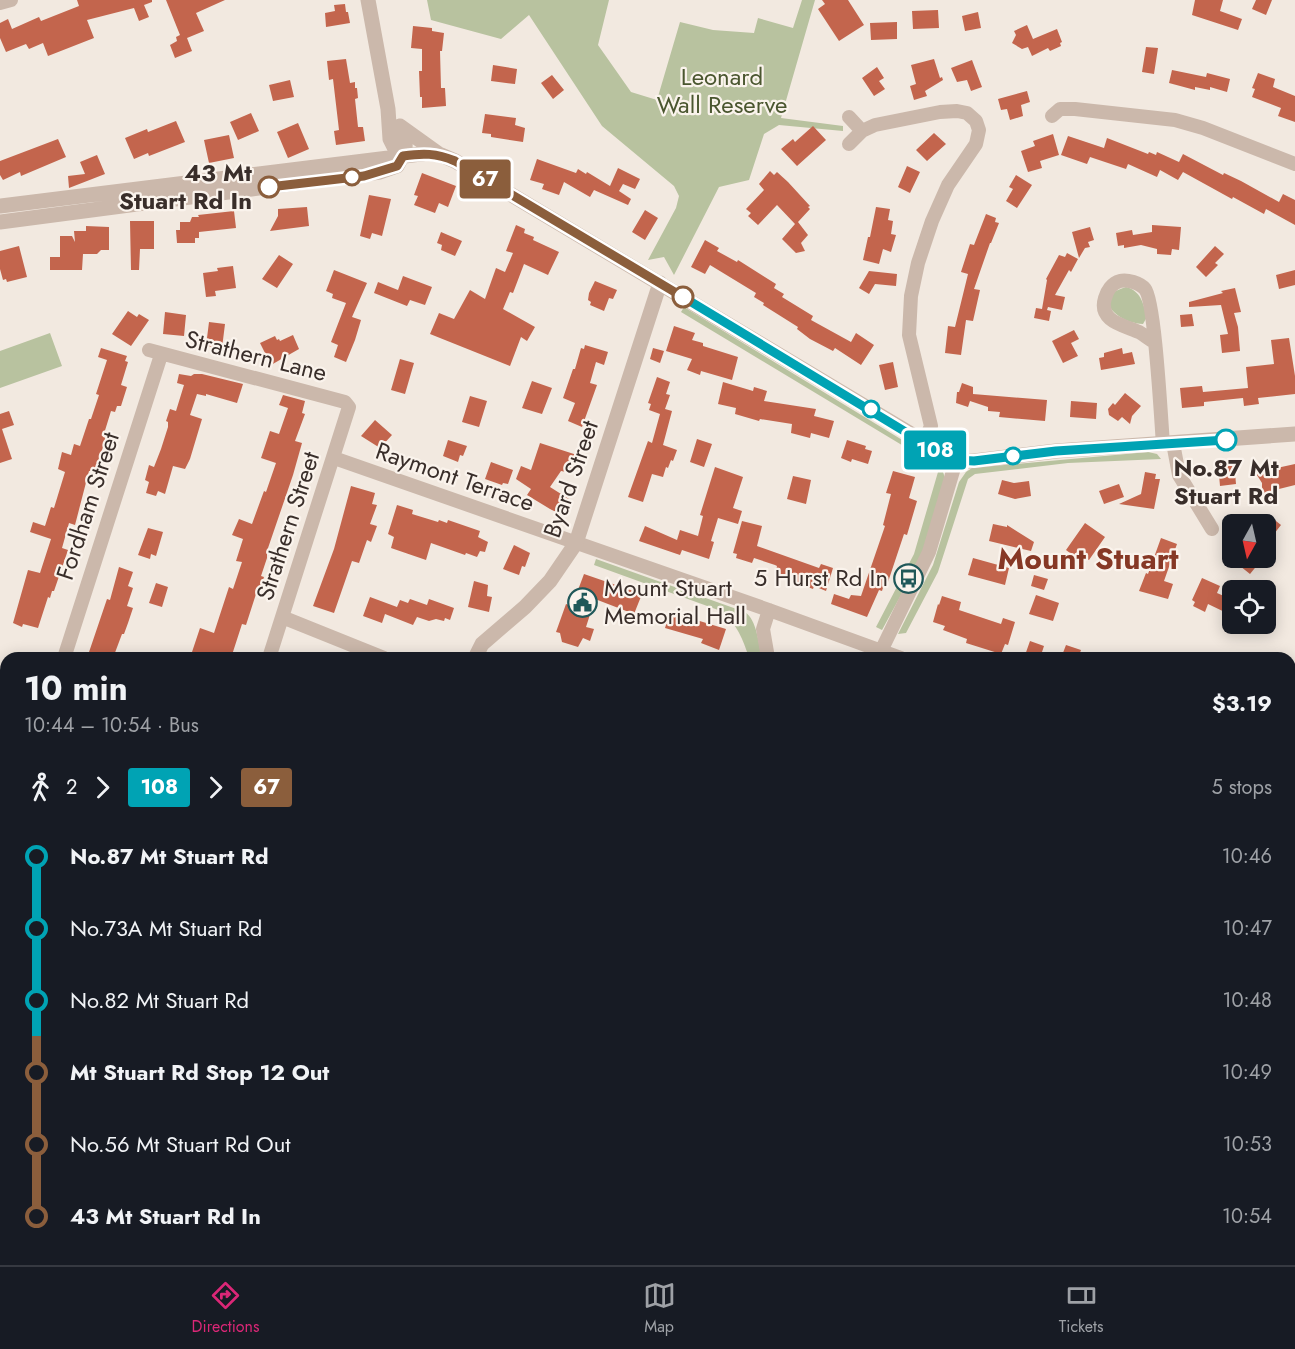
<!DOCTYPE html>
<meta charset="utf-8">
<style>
:root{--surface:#171b24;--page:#20242c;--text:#f1f3f6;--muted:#9ea1a6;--line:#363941;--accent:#db2777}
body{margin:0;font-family:Jost,sans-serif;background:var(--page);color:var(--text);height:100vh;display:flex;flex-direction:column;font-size:22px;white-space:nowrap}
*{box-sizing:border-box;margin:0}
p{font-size:20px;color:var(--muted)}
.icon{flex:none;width:33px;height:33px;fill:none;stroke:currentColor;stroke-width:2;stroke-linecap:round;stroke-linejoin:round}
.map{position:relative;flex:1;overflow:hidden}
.details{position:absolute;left:0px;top:652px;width:1296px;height:614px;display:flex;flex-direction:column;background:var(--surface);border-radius:18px 18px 0 0;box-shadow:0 3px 15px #0003}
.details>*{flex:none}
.badge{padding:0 12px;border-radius:4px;font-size:21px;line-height:39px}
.needle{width:39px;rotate:188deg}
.buttons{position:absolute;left:1222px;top:514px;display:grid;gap:12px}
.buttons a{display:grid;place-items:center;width:54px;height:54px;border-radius:9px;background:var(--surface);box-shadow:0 3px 15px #0003;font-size:30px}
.map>.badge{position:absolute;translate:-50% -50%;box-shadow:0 0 0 3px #fff}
.legs{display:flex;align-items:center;gap:9px;height:66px;padding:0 24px;font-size:20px}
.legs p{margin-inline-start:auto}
.headline{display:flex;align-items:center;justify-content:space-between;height:102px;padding:0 24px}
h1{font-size:33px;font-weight:700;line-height:45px}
ul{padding:0 24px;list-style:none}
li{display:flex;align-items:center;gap:21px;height:72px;font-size:22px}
li i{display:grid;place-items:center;width:9px;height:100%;margin:0 8px;background:currentColor}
li i::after{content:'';width:15px;height:15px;margin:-8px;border:4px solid;border-radius:50%;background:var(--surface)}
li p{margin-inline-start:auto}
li:first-child i{background:linear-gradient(#0000 50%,currentColor 0)}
li:last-child i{background:linear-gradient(currentColor 50%,#0000 0)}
.tabs{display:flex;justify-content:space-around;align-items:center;height:84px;border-top:2px solid var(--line);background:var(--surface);font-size:16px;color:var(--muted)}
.tabs a{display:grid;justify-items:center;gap:3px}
.tabs .on{color:var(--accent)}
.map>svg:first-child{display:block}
.green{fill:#b8c29f}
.building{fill:#c3654d}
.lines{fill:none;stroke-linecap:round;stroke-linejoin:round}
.minor{stroke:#cbb8ab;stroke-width:14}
.tertiary{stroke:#cbb8ab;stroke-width:15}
.line-1-casing{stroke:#fff;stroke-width:14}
.line-2-casing{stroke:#fff;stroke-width:14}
.line-1{stroke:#00a3b4;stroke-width:9}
.line-2{stroke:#8b5e3c;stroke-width:9}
.stop-2-dot{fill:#fff;stroke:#8b5e3c;stroke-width:3}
.stop-1-dot{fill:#fff;stroke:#00a3b4;stroke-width:3}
.labels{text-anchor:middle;stroke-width:4.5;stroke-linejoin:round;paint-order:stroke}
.park-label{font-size:24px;fill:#4a562f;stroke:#faf3ec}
.stop-label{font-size:24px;font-weight:bold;fill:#392e2a;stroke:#faf3ec;text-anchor:end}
.street-label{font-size:24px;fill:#392e2a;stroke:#faf3ec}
.poi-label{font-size:24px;fill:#392e2a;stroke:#faf3ec;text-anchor:end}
.district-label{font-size:30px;font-weight:bold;fill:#863825;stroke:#faf3ec}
</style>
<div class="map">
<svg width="1295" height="1265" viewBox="0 0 1295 1265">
<rect width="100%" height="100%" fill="#f2e9e0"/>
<path class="green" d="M427,0H609L598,45L631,92L657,100L680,22L713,30L754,33L758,18L793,28L802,0H815L781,118L843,126V131L779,125L764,134L749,180L719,187L674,275L664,257L648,260L676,208L679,196L674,186L602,126L529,15L501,39L431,20Z
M1126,287C1141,291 1143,303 1147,317L1143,324C1117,323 1090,297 1126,287Z
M684,307L940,463L944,475V483L924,548L913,573L882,630L876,627L914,554L938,472L930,462L681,312Z
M50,333L62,366L0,388V351Z
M1148,452L1157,454L1161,459L1068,463L975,474L968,479L938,572L906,633L898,634L933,565L959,482L966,472L972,468Z
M596,559L745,612C757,620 759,645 762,658H749C743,639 737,624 721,611L594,565Z"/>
<path class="building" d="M77,0H152V2L144,5L149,17L139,21L134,8L87,20L94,38L48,56L43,43L29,49L26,44L6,52L0,38V23L8,19L12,29L39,17L41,21L79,6Z
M166,0H225L196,13L204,31L187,38L192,51L175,58L170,45L177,41L176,37L180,35Z
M822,0H848L864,25L839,41L818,9L825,4Z
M1195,0H1223L1220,11L1242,19L1238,30L1192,15Z
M1256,0H1272L1266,15L1252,9Z
M345,4L346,12H348L350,23L326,27L325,13L335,11L334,5Z
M938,10L939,28L913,29L912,11Z
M978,12L981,28L965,31L962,16Z
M897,22V39L871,40L870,23Z
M1027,25L1033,39L1057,29L1062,42L1060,43L1061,46L1050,51L1048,48L1032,56L1028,47L1022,49L1012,43L1016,35L1014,31Z
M413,26L432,28V31L444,33L442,51H440L441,88H445L446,106L422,108V97H420L419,71H422V49L411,48Z
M1146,47L1158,48L1154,74L1142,72Z
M346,59L350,83L355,82V88H357L358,98L355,99L358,127H363L365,141L336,145L334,131L339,130L333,79L329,80L327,61Z
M934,59L940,78L942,77L943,80L925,91L927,96L914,100L910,86L916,84L911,65Z
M972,60L982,87L971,91L967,80L957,82L951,68Z
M493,65L517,69L515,84L491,81Z
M877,67L884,78L879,81L885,89L874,96L862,78Z
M1172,70L1206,77L1207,73L1230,79L1227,92L1210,87V90L1195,87V90L1169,83Z
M1258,73L1275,79L1273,87L1295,96V122L1278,116L1281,108L1252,97L1255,89L1252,88Z
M552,75L564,90L553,99L541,83Z
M290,80L294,97L273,101L269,85Z
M1027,91L1030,102L1021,105L1023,116L1010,120L1007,109L1001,110L998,99Z
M251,113L259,131L238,140L230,122Z
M485,114L516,118L515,125L525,128L523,142L491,137V134L482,133Z
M176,121L185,142L149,156L148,153L134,159L125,138L147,129L148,132Z
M298,123L309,149L288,158L277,132Z
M813,126L826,140L797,166L781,149L793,139L795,142Z
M934,133L946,144L927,161L916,150Z
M1053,134L1059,155L1040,161L1042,168L1028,172L1021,151L1035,146L1033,141Z
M229,135L234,158L209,163L204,140Z
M1068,136L1104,148L1107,138L1148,154L1149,152L1156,155L1157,152L1179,162L1183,154L1223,175L1224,173L1241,181L1279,202L1283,194L1295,200V225L1266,209L1264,214L1233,197L1232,199L1183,172L1178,180L1160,170L1157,177L1128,164L1126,169L1090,157L1087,164L1061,155Z
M58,139L66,157L21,176L20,172L3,180L0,175V161Z
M97,155L105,174L69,188L68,176L85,174L80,162Z
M537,159L576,173L578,169L586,174L587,172L610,186L618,168L640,179L635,189L623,184L619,191L631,199L628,205L594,190L590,197L564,182L559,195L542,189L544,184L530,180Z
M907,166L920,172L910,193L898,187Z
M770,171L774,175L777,172L788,182L810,206L808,207L810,209L798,222L808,235L801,243L805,251L796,253L782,239L795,224L777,205L758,225L748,216L751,213L746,209L764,190L759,184Z
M422,173L456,186L448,207L439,203L435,213L414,205L418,196L414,195Z
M1016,175L1032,185L1017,208L1006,201L1013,189L1009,187Z
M369,195L391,199L382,236L372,233L370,239L360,236Z
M307,207L309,226L270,231L278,216V209Z
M876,207L890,209L888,220L893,221L891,234L896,235L891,252L883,249L879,264L863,260L868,237H870Z
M645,210L658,218L645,240L632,232Z
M234,211L236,228L199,232V238H195V243H177L176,230H180V222H190L192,217H199L198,215Z
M986,214L996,218L995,222L999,223L991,243H990L974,289L980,290L973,321L966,320L961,355L945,353L948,326L955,327L968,274L961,272L970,244L974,245Z
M130,221H154V249H140L139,270H131Z
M516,225L525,229L524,233L534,237L533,240L559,252L548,275L524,264L513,293L510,292L503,309L535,327L527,341L521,337L510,366L430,334L439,313L454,319L470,290L485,299L496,268L505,272L513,253L506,251Z
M1152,225L1181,227L1179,250L1172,249L1171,255L1157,254V249L1141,245L1124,248V245L1118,246L1116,233L1132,230L1133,235L1152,232Z
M86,226L109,227V250H101L97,254H83L82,270H50V257H60V236H72L75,242L74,231H86Z
M1090,227L1094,240L1088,242L1090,247L1085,248L1079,258L1072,232Z
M441,232L462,241L455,256L441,250L442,245L437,243Z
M705,240L719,248L717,251L737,262L738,260L776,284L774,288L784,294L782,297L813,316L811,320L851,342L856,333L874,345L861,365L835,348L833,351L810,339L797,329L798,327L763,305L764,303L754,297L756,293L710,265L705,274L691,267Z
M19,246L27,277L7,282L6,279L3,280L0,269V251Z
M1215,246L1224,254L1215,263L1218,265L1206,277L1196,267Z
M1067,253L1078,259L1071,272L1069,270L1055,295L1065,297L1062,310L1048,307L1047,310L1051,311L1049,321L1034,318L1036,308L1042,309L1047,280L1046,279L1059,255L1065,257Z
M279,255L293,264L277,288L262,279Z
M233,266L236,288L215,291L216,296L206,297L203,273L218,271L217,268Z
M334,270L367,283L352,317L361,320L355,340L346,362L334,357L338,345L331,342L346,303L332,298L333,294L326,291Z
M1295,270V285L1279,289L1276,275Z
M869,271L897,274L896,286L875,284L869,294L859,288Z
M403,276L432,287L425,305L410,300L407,306L374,293L378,282L398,290Z
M595,281L617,290L613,299L609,298L604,311L590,305L591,302L588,300L589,293Z
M1235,288L1241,312L1234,313L1238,327L1240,351L1222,353L1220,335L1228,334L1221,305L1189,307V302L1223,293L1221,291Z
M128,311L137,317L139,314L149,320L131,346L112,334Z
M165,312L186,315L184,336L163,334Z
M1192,314L1194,326L1181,327L1180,315Z
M209,322L225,324L222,348L206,346Z
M674,326L695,333L692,340L703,343V346L738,357L732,380L701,371L700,375L687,370L692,359L666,351Z
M1074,330L1079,339L1071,343L1078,356L1063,363L1052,341Z
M293,335L299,349L271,365L260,343L275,336L277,340L279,339L280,341Z
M1289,338L1295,376V394L1258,398L1259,404L1244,406L1243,398L1204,402V406L1182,408L1180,388L1202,386L1203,392L1248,388L1246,367L1274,364L1271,340Z
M585,345L608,352L604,365L596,362L590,383L597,385L582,427L568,421L575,403L563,398L573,369H575L581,348L584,349Z
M101,348L127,356L125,361L128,362L121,385L127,387L121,406H117L115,412L111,411L103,437L106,438L95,471H89L75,525L69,523L62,548L68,550L54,591H52L50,598L48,597L38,628L23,624L22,627L13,623L28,570L40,573L51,539L30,532L33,522L45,526L51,507L54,508L65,472L58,469L62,452L71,455L74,444L80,446L89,419H91L99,395L96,394L107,360L98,357Z
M653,348L664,351L660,363L650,359Z
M1122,348L1123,354L1132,352L1135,364L1101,370L1099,358L1104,357V353Z
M400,359L414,363L405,394L391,390Z
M893,362L898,387L885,390L879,365Z
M179,374L191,376L194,374H202L243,384L237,403L206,394V396L197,394L190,415L202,419L190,459L185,469L173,466L165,494L158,491L156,496L146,493L149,482L145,480L149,465L154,467L161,449L168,427V422L166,421L170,409L176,411L184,385L177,383Z
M657,377L670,382L666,394L670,395L665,409L672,411L663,445L677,450L673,461L671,460L668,468L666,467L663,477L652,474L643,502L628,497L648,441L652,443L660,414L649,410L651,404L648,403Z
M532,381L552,388L542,414L522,408Z
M723,382L753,391L754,387L767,391L764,401L816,409L814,416L834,421L829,438L811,433L810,438L791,433L792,424L760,419L759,421L735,414L736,408L718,404Z
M962,383L973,387V394L1047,400L1045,421L999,417L1000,412L988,411V407L970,401L968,407L956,403L957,392H959Z
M1125,393L1141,406L1132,416L1130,424L1122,417L1118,421L1109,415L1108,409L1113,403L1115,405Z
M283,395L305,401L302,413L305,414L295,441L302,443L293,475L267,551V558L261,576L264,577L261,586L267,588L256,594L246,625L242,624L231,658H224L207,653L205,658H190L200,628L214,633L229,587L233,589L242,562L236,561L243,539L232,535L239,519L252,524L264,491L266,492L276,463L261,458L270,431L279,434L288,408L279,405Z
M470,396L487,401L479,427L462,422Z
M1071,401L1097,403L1096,419L1070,417Z
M9,411L14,425L2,429L12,459L0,463V414Z
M375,420L392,435L380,448L361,436Z
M697,439L712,444L704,467L690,462Z
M448,440L467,446L463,456L460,455L458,462L443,456Z
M847,440L866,446L865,449L872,451L868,464L852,459L851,462L841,458Z
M540,443L577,455L572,473L561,471L550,487L569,499L561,511L558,509L556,512L550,509L527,495L531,489L516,479L521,466L531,470Z
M491,462L513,470L508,484L503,483L502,485L485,479Z
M1234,462L1236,484L1220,486L1218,463Z
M1295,464V485L1279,489L1278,503L1262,502V483L1255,472L1265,465L1268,470Z
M715,467L743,477L733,508L742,511L738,524L718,518L711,541L714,542L709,559L682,550L680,555L639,541L645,526L677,540L680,530L698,536L703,516L700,515Z
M893,471L915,477L909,498L917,501L907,535L904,534L888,582L885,581L882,591L879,590L867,617L831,604L834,594L849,599L851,595L861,596L885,526L883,525L891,494L886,493Z
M1145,472L1156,474L1155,479H1160L1154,509L1119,504L1141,494Z
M793,476L811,480L806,504L787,499Z
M1002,480L1014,483L1029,481L1031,496L1015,499L998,494Z
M1119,484L1124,497L1104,504L1099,491Z
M351,486L375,493L372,504L377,505L370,524L377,526L371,542L367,540L359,563L352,561L334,613L313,606L334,549Z
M397,505L413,510L412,514L438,522L439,520L447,523L448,520L480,531L478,537L488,542L485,552L480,551L477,557L466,553L465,555L431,543L426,560L391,548L394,537L388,534Z
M1271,517L1281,525L1266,544V523Z
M742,521L762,526L757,546L819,568L821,564L833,568L826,591L814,586L813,589L775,575L777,566L775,565L754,558L752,563L736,558L737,554L733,553Z
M1085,523L1105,537L1089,560L1077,552L1074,556L1066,550Z
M993,524L1007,527V525L1034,542L1031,551L989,541Z
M148,528L163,532L156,556L151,554L150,559L138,555Z
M1161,538L1177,544L1164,581L1173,584L1168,599L1139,591L1146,573L1148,574Z
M514,545L530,553L525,567L522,566L519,575L503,569Z
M973,558L1009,568L1005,585L968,575Z
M1230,558H1263L1250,574Z
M119,567L133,572L128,586L133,588L127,606L133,608L128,623L124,634H122L113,658H87L107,599L110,600Z
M584,574L642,594L634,614L595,599L586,627L594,629L590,641L583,638L578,647L562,642L560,633L556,632L566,604L572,606Z
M1034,575L1048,579L1044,590L1031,586Z
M1202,578L1220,586L1217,593L1233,600V616L1208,604L1205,612L1193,606L1195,602L1192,600Z
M474,581L488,585L487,596L492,597L489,612L468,607Z
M156,583L168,587L162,607L149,603Z
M1036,595L1059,603L1053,621L1029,614Z
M942,596L961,602L959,610L1001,624L1003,618L1015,622L1008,645L1005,644L1001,654L966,643L967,639L943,630L945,626L933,622L938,604L939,605Z
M370,597L397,607L400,600L408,603L410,599L427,605L429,599L454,608L450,620L445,618L444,621L436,619L429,621L417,617L413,625L385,614L382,623L363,616Z
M670,612L726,629L719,650L701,643L703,639L665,628Z
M1030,641L1044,646L1040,658H1024Z
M1066,645L1081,650L1078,658H1061Z"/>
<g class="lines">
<path class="minor" d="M0,3L11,0
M1052,116L1060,109H1075L1175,120L1203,128L1295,164
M849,117L862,131
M849,144L862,131L875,125L940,112L957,111L967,113L976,121L979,130L976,144L948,185L932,221L918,263L911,296L909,335L931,426L924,443
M1154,342C1149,339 1144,335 1139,332C1123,325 1098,321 1105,298C1107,291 1112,283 1120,281C1127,279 1140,283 1145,289C1155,301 1161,420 1163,444
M149,350L345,402L349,407L269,658
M1173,443L1179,475L1212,529
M334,458L769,610L901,658
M282,617L384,658
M881,651L929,552L956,461
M64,658L161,355
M768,658L763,629L769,610
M1290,780L1295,781
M1290,922L1295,923
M1290,945L1295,948
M1290,1048L1295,1049
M1290,1189L1295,1190
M519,1260L527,1265
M1261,1260L1265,1265
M419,1265L420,1260"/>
<path class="tertiary" d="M368,0L388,109L390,139L395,149L403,156
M400,126L439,154
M0,206L429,153L441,155L455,161L956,461H974L1056,451L1295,434
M0,222L380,172L397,166C406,150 408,145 401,128
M475,658L482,644L525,607L550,581L576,543L660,283
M0,724L6,727
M1020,1260L1021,1265"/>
</g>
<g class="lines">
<defs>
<path id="line-1" d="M683,297L942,454L956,460L974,461L1056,451L1226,440"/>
<path id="line-2" d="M269,187L364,176L397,166L403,156C423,153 436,153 455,161L683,297"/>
</defs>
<use href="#line-1" class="line-1-casing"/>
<use href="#line-2" class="line-2-casing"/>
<use href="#line-1" class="line-1"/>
<use href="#line-2" class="line-2"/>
</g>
<defs>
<symbol id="bus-ring" viewBox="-11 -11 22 22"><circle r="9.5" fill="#faf3ec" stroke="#205859" stroke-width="1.5"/><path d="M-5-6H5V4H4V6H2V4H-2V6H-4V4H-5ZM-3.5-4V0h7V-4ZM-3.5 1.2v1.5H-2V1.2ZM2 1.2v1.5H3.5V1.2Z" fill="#205859"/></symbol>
<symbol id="civic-ring" viewBox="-11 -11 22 22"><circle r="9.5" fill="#faf3ec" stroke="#205859" stroke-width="1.5"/><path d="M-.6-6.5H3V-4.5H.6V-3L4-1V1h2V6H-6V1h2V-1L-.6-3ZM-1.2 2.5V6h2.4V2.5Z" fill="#205859"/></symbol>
</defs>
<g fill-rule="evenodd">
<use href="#bus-ring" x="892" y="562" width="33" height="33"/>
<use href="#civic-ring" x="566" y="586" width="33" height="33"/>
</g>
<g class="stop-2-dot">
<circle cx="352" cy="177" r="8"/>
<circle cx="269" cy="187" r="10"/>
<circle cx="683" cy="297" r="10"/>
</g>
<g class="stop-1-dot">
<circle cx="871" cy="409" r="8"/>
<circle cx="1226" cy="440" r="10"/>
<circle cx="1013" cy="456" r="8"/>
</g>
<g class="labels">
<g class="park-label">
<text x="722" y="85">Leonard<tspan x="722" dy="28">Wall Reserve</tspan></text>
</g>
<g class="stop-label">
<text x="252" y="181">43 Mt<tspan x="252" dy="28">Stuart Rd In</tspan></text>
<text x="1226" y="476" text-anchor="middle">No.87 Mt<tspan x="1226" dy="28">Stuart Rd</tspan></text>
</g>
<g class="street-label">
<text transform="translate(256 356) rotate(14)" y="8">Strathern Lane</text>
<text transform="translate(455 477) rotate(19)" y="8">Raymont Terrace</text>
<text transform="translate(571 479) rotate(-71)" y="8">Byard Street</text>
<text transform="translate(88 506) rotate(-72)" y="8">Fordham Street</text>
<text transform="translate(288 526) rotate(-72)" y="8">Strathern Street</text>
</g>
<g class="poi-label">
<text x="888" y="586">5 Hurst Rd In</text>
<text x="604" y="596" text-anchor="start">Mount Stuart<tspan x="604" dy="28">Memorial Hall</tspan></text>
</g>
<g class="district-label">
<text x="1088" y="569">Mount Stuart</text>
</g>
</g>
</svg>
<div class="buttons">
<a><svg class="needle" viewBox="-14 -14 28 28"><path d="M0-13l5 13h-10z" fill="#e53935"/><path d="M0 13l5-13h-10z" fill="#9ea1a6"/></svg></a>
<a><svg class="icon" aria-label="locate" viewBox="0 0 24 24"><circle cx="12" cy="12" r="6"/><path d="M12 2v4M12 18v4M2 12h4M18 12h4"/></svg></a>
</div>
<b class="badge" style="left:935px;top:450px;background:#00a3b4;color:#fff">108</b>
<b class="badge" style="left:485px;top:179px;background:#8b5e3c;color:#fff">67</b>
<section class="details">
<div class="headline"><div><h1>10 min</h1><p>10:44 – 10:54 · Bus</p></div><b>$3.19</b></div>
<div class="legs"><svg class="icon" aria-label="walk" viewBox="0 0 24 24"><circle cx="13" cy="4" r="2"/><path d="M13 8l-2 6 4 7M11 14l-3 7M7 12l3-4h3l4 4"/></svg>2<svg class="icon" aria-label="forward" viewBox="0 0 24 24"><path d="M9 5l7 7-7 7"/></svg><b class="badge" style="background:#00a3b4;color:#fff">108</b><svg class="icon" aria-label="forward" viewBox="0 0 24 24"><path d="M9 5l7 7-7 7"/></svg><b class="badge" style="background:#8b5e3c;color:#fff">67</b><p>5 stops</p></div>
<ul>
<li><i style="color:#00a3b4"></i><b>No.87 Mt Stuart Rd</b><p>10:46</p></li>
<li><i style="color:#00a3b4"></i><span>No.73A Mt Stuart Rd</span><p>10:47</p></li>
<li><i style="color:#00a3b4"></i><span>No.82 Mt Stuart Rd</span><p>10:48</p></li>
<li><i style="color:#8b5e3c"></i><b>Mt Stuart Rd Stop 12 Out</b><p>10:49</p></li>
<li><i style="color:#8b5e3c"></i><span>No.56 Mt Stuart Rd Out</span><p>10:53</p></li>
<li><i style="color:#8b5e3c"></i><b>43 Mt Stuart Rd In</b><p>10:54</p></li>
</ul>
</section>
</div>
<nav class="tabs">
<a class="on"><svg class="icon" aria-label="directions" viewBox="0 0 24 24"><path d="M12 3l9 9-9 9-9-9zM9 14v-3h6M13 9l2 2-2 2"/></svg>Directions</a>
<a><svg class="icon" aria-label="map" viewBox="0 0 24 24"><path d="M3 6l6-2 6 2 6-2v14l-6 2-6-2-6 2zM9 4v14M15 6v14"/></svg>Map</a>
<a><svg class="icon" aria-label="tickets" viewBox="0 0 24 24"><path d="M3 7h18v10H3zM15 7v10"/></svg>Tickets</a>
</nav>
